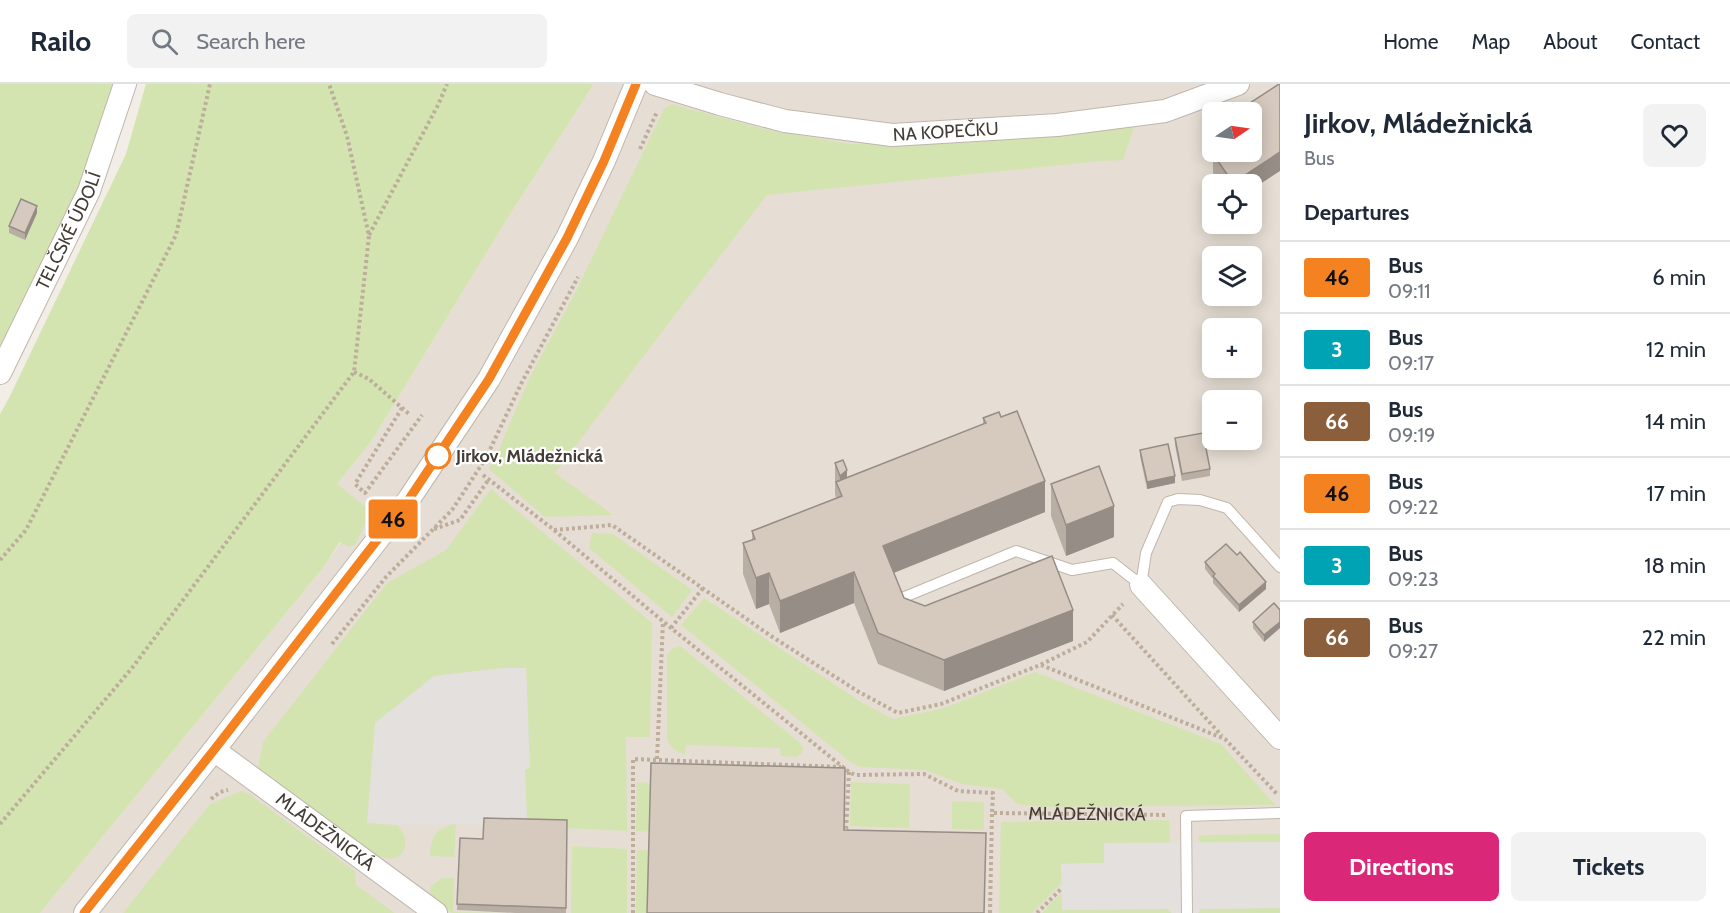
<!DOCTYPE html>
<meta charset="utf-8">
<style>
:root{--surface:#fff;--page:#f2f2f3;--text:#1f2937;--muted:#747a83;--line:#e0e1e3;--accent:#db2777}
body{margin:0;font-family:Cabin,sans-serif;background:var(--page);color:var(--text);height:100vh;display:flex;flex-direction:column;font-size:22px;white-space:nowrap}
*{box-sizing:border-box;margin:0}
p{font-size:20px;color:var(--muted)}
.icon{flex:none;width:33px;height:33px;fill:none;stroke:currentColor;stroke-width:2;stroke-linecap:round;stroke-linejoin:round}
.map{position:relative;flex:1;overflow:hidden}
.sheet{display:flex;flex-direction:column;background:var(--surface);width:450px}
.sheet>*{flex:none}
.badge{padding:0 12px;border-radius:4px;font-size:21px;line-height:39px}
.needle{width:39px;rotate:77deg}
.buttons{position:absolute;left:1202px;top:18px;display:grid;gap:12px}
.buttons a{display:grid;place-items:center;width:60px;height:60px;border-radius:9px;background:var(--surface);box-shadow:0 3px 15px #0003;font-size:30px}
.map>.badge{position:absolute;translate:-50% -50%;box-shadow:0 0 0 3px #fff}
h2{padding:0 24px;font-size:22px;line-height:54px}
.round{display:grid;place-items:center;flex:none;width:63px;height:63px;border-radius:9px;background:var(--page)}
.head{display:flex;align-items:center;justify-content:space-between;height:102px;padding:0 24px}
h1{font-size:28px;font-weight:700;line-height:45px}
.primary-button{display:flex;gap:12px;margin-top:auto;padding:12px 24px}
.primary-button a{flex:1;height:69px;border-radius:9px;background:var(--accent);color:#fff;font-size:24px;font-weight:700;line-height:69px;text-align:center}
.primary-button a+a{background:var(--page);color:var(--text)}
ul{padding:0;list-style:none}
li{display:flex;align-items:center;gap:18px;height:72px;padding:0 24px;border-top:2px solid var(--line)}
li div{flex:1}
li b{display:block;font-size:22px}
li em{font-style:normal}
li .badge{min-width:66px;font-weight:700;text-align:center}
header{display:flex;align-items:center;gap:36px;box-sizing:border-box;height:84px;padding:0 30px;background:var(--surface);border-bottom:2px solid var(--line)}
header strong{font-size:28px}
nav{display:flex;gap:33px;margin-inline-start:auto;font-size:21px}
.search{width:420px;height:54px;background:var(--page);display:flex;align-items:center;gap:15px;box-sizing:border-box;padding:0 21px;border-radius:9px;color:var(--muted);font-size:22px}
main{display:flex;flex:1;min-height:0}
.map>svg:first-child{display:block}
.residential{fill:#e6ded4;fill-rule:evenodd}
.green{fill:#d3e4b1}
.parking{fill:#e3e0de}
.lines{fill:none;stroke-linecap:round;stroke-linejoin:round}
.service-casing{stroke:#c0b6ac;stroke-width:12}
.minor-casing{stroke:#c0b6ac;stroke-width:24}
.path{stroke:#bead9b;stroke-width:4;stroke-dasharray:3 3;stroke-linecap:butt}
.service{stroke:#fff;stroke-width:10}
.minor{stroke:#fff;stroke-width:22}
.wall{fill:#b8aea4}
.shaded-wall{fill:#968d86}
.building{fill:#d6cabf;stroke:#968d86;stroke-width:1.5}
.line-casing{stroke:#fff;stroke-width:14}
.line{stroke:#f58220;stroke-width:9}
.stop-dot{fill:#fff;stroke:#f58220;stroke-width:3}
.labels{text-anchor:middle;stroke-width:4.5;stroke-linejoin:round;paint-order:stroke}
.street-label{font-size:18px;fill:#443d36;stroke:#fff}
.stop-label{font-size:18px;font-weight:bold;fill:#443d36;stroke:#fff;text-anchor:start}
</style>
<header>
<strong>Railo</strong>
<div class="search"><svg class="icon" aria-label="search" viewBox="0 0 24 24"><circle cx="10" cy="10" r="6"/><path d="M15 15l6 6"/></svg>Search here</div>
<nav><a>Home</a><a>Map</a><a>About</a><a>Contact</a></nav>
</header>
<main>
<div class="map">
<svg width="1280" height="829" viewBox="0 0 1280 829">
<rect width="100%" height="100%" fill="#f2ede6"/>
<path class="residential" d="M594,0H1280V829H40L323,484L341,458L337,400L371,358L509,132ZM1212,28H1251V68H1212ZM1212,100H1251V140H1212ZM1212,172H1251V212H1212ZM1212,244H1251V284H1212ZM1212,316H1251V356H1212Z"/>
<path class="green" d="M0,0H118L84,93L41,188L0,262Z
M146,0H594L509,132L371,358L337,400L371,427L355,461L348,463L340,458L323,484L40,829H0V330L9,314L126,70Z
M671,20L768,46L851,60L902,59L1135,41L1123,76L1101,77L767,111L658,253L555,389L613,431L545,433L489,385L496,372L529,295L576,207L664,25Z
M491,405L652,539L650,653H626L627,747L527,742L525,685L529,684L526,584H504L434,592L367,738C376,740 388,738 396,741C411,747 410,787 376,771L258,685L263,658L387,499L446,466Z
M592,449L613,450L692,506L672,533L589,464Z
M704,514L861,618L893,635L944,624L1035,588L1221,660L1275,721L1042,723L1017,720L1002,705L963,700L924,686L861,683L853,680L681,541Z
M680,562L799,658L803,664L802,669L796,673L781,672L780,664L686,661L685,671L673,665L667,656V571L673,564Z
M637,698L650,699L649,748L636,747Z
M851,698L910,700L909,744L850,742Z
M241,707L249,710L355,787L356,801L395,829H123L210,720Z
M952,717L984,718V746L952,745Z
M1169,736L1170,759H1104V779L1061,780L1062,799L1032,829H999L1001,738Z
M456,740L454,773L430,772C431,752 436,744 456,740Z
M1280,750V758L1200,759L1198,753L1202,751Z
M572,762L627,765V829H571Z
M637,766H649L647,829H636Z
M442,794H454L453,828L517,829H452L436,817L430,808L431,802Z
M1062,808L1063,826L1169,825L1172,829H1042Z
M1280,824V829H1198L1201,825Z"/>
<path class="parking" d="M504,584H526L530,684L525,685L527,742L456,740L396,741L367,739L375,639L434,592Z
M1280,758V824L1201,825L1198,829H1172L1168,825L1062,826L1061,780L1104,779V759Z"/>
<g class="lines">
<defs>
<path id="service" d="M902,514L1016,467L1072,486L1113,479L1141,501L1146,469L1168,418L1178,415L1200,416L1227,424L1280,483
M1187,829L1186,732L1280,729"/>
<g id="minor">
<path id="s2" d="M655,0L720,20L785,37L892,51L1057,41L1165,27L1238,0"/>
<path id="s3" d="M0,289L89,107L125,0"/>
<path d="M1141,501L1280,654"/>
<path id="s4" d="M214,666L436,829"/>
<path d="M85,829L214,666L409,415L489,295L567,154L604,77L636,0"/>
</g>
</defs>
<use href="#service" class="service-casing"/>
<use href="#minor" class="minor-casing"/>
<g class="path">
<path d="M640,65L657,28"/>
<path d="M369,151L438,21L447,0"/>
<path d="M354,288L369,295L409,330"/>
<path d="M402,324L355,400L365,409L422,331"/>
<path d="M483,391L554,446L671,544L849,688L855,691L924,690L958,707L993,709L992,729"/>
<path d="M434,445L460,436L489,395"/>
<path d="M554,446L612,441L771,552L859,608L898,629L941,620L1040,581L1087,558L1123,520"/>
<path d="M0,476L26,446L176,151L210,0"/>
<path d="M1112,531L1222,652"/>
<path d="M671,544L703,504"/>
<path d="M332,560L386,493L452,426L486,374L521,300L578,193"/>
<path d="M1041,581L1225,655L1277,710"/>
<path d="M657,675L663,538"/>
<path d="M849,688L846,747H849"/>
<path d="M211,715L220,708L228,706"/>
<path d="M0,740L132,584L354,288L369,152L347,52L329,0"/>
<path d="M633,829V675L841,683"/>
<path id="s1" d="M990,829L992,729L1168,731"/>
<path d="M1037,829L1062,804"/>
</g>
<use href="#service" class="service"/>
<use href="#minor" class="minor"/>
</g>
<path class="wall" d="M1279,0L1251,100H1221L1213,89V70L1251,68Z
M37,129L25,156L9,149V142Z
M983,334L1045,428L894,489L904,514L925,522L1073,557L944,607L878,580L854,519L780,549L769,520L756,525L743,490V459L752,456V447L836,414L835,410V379L847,394L983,340Z
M1175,354L1210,385V392L1182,397L1175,361Z
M1140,366L1175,399L1147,405L1140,372Z
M1051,400L1114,453L1066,472L1051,432Z
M1237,471L1266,505L1239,528L1213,499V495L1205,485V478Z
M1280,526L1264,558L1253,544V538Z
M567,736L566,829H516L457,826L460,754L483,755Z"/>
<path class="shaded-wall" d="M1280,68V87L1251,106V100H1233V99Z
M37,122V129L25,156V149Z
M847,386V417L840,407V392Z
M1175,392V399L1147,405V398Z
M1045,397V428L883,493V462Z
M1114,422V453L1066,472V441Z
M854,488V519L780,549V517Z
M769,489V520L756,525V494Z
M1266,498V505L1239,528V521Z
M1073,526V557L944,607V576Z
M1280,538V544L1264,558V551Z"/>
<path class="building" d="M1279,0H1280V68L1233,99L1213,70L1217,68H1251V28H1236Z
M21,115L37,122L25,149L9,142Z
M1017,327L1045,397L883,462L904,514L925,522L1052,472L1073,526L944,576L878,549L854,488L780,517L769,489L756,494L743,459L755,455L752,447L842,412L836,398L986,339L983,334L999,328L1001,333Z
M1203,349L1210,385L1182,390L1175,354Z
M1168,360L1175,392L1147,398L1140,366Z
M843,376L847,386L840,392L835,379Z
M1099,382L1114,422L1066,441L1051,400Z
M1226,460L1237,471L1240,468L1266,498L1239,521L1213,492L1215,490L1205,478Z
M1274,519L1280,526V538L1264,551L1253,538Z
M651,679L845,684L844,746L986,749L984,829H647Z
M484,734L567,736L566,824L457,820L460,754L483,755Z"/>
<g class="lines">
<defs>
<path id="line" d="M84,829L214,666L409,415L489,295L567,154L604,77L636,0"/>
</defs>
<use href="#line" class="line-casing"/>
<use href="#line" class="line"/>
</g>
<circle class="stop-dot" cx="438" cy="372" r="12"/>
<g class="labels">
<g class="street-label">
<text dy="6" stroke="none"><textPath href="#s2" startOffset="297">NA KOPEČKU</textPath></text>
<text dy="6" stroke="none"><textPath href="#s3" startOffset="158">TELČSKÉ ÚDOLÍ</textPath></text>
<text dy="6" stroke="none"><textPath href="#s1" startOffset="195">MLÁDEŽNICKÁ</textPath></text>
<text dy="6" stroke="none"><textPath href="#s4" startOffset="138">MLÁDEŽNICKÁ</textPath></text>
</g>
<g class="stop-label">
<text x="456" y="378">Jirkov, Mládežnická</text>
</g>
</g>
</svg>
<div class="buttons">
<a><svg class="needle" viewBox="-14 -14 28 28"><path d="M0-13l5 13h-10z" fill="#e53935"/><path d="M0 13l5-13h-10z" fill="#747a83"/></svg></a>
<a><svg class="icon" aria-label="locate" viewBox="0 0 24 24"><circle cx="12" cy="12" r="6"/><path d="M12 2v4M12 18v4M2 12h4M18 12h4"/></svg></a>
<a><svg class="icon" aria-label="layers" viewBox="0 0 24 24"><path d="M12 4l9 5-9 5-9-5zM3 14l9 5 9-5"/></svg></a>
<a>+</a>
<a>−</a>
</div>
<b class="badge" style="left:393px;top:435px;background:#f58220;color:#111">46</b>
</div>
<section class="sheet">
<div class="head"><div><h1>Jirkov, Mládežnická</h1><p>Bus</p></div><a class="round"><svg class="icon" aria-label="heart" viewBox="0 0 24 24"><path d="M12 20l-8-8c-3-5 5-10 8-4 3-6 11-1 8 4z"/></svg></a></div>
<h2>Departures</h2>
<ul>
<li><span class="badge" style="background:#f58220;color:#111">46</span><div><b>Bus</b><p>09:11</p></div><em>6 min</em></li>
<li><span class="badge" style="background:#00a3b4;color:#fff">3</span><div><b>Bus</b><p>09:17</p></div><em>12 min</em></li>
<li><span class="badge" style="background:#8b5e3c;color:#fff">66</span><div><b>Bus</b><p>09:19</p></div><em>14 min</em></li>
<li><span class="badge" style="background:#f58220;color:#111">46</span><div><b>Bus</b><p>09:22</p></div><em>17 min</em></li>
<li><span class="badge" style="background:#00a3b4;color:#fff">3</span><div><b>Bus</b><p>09:23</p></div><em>18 min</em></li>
<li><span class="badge" style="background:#8b5e3c;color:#fff">66</span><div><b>Bus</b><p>09:27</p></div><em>22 min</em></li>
</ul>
<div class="primary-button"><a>Directions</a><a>Tickets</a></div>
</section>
</main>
